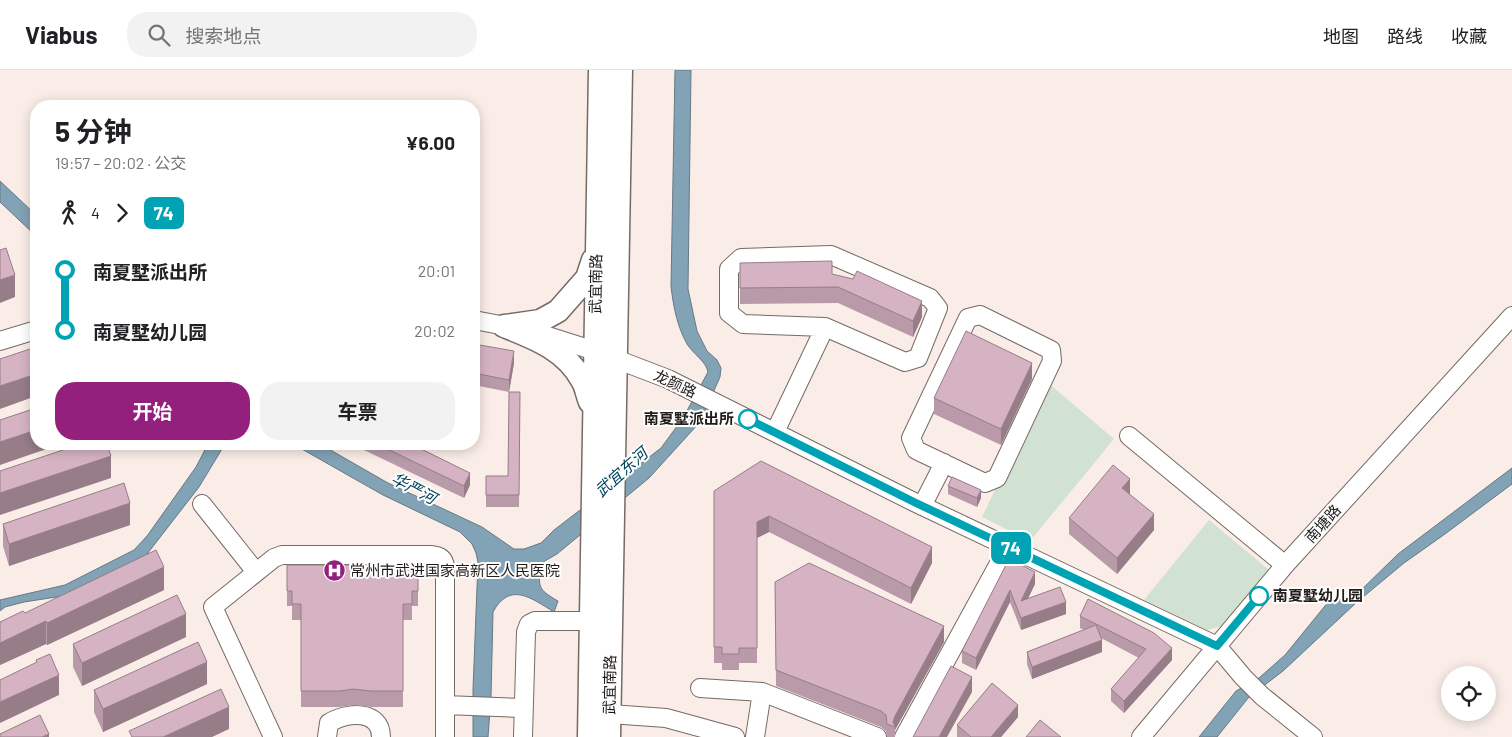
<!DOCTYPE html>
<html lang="zh">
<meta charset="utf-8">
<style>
:root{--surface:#fff;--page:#f2f2f2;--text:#202124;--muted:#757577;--line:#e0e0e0;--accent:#94207e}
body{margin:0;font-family:Barlow,"Noto Sans SC",sans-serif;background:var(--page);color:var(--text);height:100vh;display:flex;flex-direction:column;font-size:19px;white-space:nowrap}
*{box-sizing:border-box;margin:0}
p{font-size:16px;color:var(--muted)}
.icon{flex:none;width:28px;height:28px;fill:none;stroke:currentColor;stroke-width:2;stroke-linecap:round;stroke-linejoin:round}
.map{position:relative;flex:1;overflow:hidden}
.drawer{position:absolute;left:30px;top:30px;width:450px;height:350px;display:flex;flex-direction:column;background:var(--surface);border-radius:20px;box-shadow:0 2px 12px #0003}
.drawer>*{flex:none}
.badge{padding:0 10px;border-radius:8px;font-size:18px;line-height:32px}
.controls{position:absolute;left:1441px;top:596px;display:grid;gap:10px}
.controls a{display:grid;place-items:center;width:55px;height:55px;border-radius:50%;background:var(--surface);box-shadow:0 2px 12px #0003;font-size:25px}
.map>.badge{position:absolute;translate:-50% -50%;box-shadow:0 0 0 2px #fff}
.legs{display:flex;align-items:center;gap:8px;height:55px;padding:0 25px;font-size:16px}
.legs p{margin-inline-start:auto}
.summary{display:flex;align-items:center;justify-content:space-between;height:85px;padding:0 25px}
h1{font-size:28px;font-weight:700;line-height:38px}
.action{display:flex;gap:10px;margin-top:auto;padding:10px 25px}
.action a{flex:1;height:58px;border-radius:20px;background:var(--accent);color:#fff;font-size:20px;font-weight:700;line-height:58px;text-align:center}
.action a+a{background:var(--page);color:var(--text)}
ul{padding:0 25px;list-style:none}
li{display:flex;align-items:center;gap:18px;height:60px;font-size:19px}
li i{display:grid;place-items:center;width:8px;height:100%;margin:0 6px;background:currentColor}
li i::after{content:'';width:12px;height:12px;margin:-6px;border:4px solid;border-radius:50%;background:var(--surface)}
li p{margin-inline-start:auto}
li:first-child i{background:linear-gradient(#0000 50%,currentColor 0)}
li:last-child i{background:linear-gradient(currentColor 50%,#0000 0)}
header{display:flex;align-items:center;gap:30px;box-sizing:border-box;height:70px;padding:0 25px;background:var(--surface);border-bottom:1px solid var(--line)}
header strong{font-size:24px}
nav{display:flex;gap:28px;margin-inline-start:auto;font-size:18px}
.search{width:350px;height:45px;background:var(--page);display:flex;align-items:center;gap:12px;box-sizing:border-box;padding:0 18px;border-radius:20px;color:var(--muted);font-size:19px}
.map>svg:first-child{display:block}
.green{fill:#d1e2d2}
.water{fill:#82a2b5;stroke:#657a86}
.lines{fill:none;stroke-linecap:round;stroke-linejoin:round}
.minor-casing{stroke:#756a64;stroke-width:20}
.major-casing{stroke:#756a64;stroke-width:25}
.minor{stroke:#fff;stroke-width:18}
.major{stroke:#fff;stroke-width:22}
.wall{fill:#b89aa8}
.shaded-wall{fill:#967d88}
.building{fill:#d6b3c3;stroke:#967d88}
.line-1-casing{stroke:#fff;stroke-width:11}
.line-1{stroke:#00a3b4;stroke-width:8}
.stop-1-dot{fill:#fff;stroke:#00a3b4;stroke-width:2.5}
.labels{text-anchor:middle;stroke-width:4;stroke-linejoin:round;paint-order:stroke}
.street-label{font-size:15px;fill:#201c19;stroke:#fdfdfd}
.stop-label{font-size:15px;font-weight:bold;fill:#201c19;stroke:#fdfdfd;text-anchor:end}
.poi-label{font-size:15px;fill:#201c19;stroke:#fdfdfd;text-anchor:start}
.water-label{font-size:16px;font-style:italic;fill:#00425c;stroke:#fdfdfd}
</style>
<header>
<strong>Viabus</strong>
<div class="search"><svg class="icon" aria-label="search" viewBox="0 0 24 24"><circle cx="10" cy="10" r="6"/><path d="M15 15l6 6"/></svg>搜索地点</div>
<nav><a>地图</a><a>路线</a><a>收藏</a></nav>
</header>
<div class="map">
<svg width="1512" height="667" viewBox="0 0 1512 667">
<rect width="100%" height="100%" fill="#faede7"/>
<path class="green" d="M1047,312L1114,369L1030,471L982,447Z
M1209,450L1269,500L1222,556L1207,560L1144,530Z"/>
<path class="water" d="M675,0H691L688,219L697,261L707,281L717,290L721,298L720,307L700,352L649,408L557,484L543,492C537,516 537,519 558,531L554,542C531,528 510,511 493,542L491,627L488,667H473V619L478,492L476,483L472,474L460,462L383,425L293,374H320L388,413L482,457L514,479H524L541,473L554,460L661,378L683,348L708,302C706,291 693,284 687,274C677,256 673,235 671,216Z
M0,111L36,145V166L0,132Z
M208,374H225L199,417L144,488L76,524L24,532L5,537L0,541V530L65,515L134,480L147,466L196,397Z
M1512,398V414L1445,464L1404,493L1357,532L1283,601L1249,627L1217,667H1199L1236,621L1259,608L1285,585L1329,531L1354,527L1398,484Z"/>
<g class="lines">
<defs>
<path id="minor" d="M831,185L930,228L938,238L918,288L905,292L825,257L743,254L729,243V199L741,188Z
M980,245L1051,280L1052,291L997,408L985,413L916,380L911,368L968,248Z
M474,250L532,261L595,281L668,309L914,432L1217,576L1243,607L1262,626L1313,667
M0,271L36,260
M775,362L825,257
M1129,366L1285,495
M202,434L256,502
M922,436L944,393
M700,618L762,622L877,667
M445,635L523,638
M610,644L666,648L735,667
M273,667L213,537L274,488L282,485H431C440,486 444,488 445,497V667
M327,667L329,653C346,642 381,639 381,667
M523,667L526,562L529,554L535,551H591
M755,667L762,622
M904,667L1008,477
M1141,667L1285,495L1512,246"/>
<path id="major" d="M504,256C534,268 565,279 582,310C586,316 587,325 590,332
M505,256L540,251L558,241L587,208L593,190
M589,667L600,0
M609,667L621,0"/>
</defs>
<use href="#minor" class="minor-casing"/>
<use href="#major" class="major-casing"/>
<use href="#minor" class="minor"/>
<use href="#major" class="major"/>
</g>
<path class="wall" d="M740,193L832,204L922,247L913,267L838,233L740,234Z
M474,274L514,293L509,322L474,315Z
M1032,309L1001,375L934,344V328Z
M520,322L519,437H486V406H508Z
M364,374H411L470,415L464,428L364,380Z
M948,416L981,428L977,437L948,424Z
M714,421L932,493L911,534L769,462L757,468V593H739V600H722V593H714Z
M1130,425L1154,460L1117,504L1069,464V448Z
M3,454L130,455L9,496L3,476Z
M1009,489L1035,514L1028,528L1066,544L1021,560L1010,532L976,600L962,593V581Z
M287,495H418V536H412V550H403V637H371L353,635L340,637H301V550H292V536H287Z
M775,512L944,572L895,660V667H887L886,661L881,657L776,616Z
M164,520L47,575L46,574L0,595V552L25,543Z
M1080,546L1172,590L1124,643L1111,631V619L1139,588L1101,568L1102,582L1032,609L1027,594V582L1084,560L1080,558Z
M186,567L82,616L73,597V574Z
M207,614L103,662L94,642V620Z
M1018,647L1001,667H957V655Z"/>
<path class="shaded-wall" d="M15,205V227L0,233V210Z
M922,231V247L913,267V251Z
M514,281V293L509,322V310Z
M1032,293V309L1001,375V359Z
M36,304V326L0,339V316Z
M36,360V374H61L0,395V372Z
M111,386V408L0,445V423Z
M470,403V415L464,428V416Z
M1130,409V425L1122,418Z
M981,420V428L977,437V428Z
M130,433V455L9,496V474Z
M1154,444V460L1117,504V488Z
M769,446V462L757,468V593V452Z
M932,477V493L911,534V518Z
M164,497V520L47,575V553Z
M1035,502V514L1021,543V531Z
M1010,520V532L976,600V588Z
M1066,532V544L1021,560V548Z
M186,544V567L82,616V593Z
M46,551V574L0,595V573Z
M944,556V572L895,660V657L893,652L895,646Z
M1102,570V582L1032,609V597Z
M1172,578V590L1124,643V631Z
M207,592V614L103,662V639Z
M59,605V625L0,653V632Z
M972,607V622L947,667H939Z
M1018,635V647L1001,667H991Z
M229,637V659L212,667H163Z
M49,664V667H42Z"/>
<path class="building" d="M6,178L15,205L0,210V180Z
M832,191V204L853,209L857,201L922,231L913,251L838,217L740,218V193Z
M966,261L1032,293L1001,359L934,328Z
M474,274L514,281L509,310L474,303Z
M36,277V304L0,316V289Z
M509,322H520L519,425H486V406H508Z
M36,338V360L0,372V350Z
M81,374H107L111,386L0,423V401Z
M377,374H411L470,403L464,416Z
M761,391L932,477L911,518L769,446L757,452V578H739V584H722V577H714V421Z
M1113,395L1130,409L1122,418L1154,444L1117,488L1069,448Z
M952,407L981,420L977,428L948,416Z
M124,413L130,433L9,474L3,454Z
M156,480L164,497L47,553L46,551L0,573V552L23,541L25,543Z
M1009,489L1035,502L1021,531L1060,517L1066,532L1021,548L1010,520L976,588L962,581Z
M809,493L944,556L895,646L893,652L895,657L887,654L886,645L881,641L776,600L775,512Z
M287,495H418V521H412V534H403V621H371L353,619L340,621H301V534H292V521H287Z
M177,525L186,544L82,593L73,574Z
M1088,529L1154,563L1172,578L1124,631L1111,619L1146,579L1080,546Z
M1096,555L1102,570L1032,597L1027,582Z
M198,572L207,592L103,639L94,620Z
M50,584L59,605L0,632V610L37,592L36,590Z
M951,596L972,607L939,667H913Z
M992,613L1018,635L991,667H971L957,655Z
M221,619L229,637L163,667H132L129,661Z
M40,645L49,664L42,667H0V664Z
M1040,650L1061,667H1026Z"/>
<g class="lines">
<defs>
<path id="line-1" d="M748,349L914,432L1217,576L1259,526"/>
</defs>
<use href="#line-1" class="line-1-casing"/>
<use href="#line-1" class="line-1"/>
</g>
<defs>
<symbol id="hospital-disc" viewBox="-11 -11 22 22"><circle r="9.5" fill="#94207e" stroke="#fdfdfd"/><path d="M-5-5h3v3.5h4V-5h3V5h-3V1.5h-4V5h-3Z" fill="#fff"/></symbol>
</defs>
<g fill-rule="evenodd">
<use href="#hospital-disc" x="322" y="488" width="25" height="25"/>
</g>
<g class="stop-1-dot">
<circle cx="748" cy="349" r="9"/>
<circle cx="1259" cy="526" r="9"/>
</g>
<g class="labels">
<g class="street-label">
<text transform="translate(596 214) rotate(-89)" y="5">武宜南路</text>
<text transform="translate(675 314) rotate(25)" y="5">龙颜路</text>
<text transform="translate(1323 454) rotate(-48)" y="5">南塘路</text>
<text transform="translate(610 615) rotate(-89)" y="5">武宜南路</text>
</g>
<g class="stop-label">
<text x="734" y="354">南夏墅派出所</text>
<text x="1273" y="531" text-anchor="start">南夏墅幼儿园</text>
</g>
<g class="poi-label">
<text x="350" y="506">常州市武进国家高新区人民医院</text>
</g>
<g class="water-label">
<text transform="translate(621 402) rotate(-42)" y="6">武宜东河</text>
<text transform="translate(414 418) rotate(28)" y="6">华严河</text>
</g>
</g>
</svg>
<div class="controls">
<a><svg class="icon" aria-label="locate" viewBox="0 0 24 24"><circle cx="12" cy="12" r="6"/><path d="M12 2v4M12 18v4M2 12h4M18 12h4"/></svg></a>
</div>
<b class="badge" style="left:1011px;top:478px;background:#00a3b4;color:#fff">74</b>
<section class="drawer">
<div class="summary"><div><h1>5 分钟</h1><p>19:57 – 20:02 · 公交</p></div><b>¥6.00</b></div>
<div class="legs"><svg class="icon" aria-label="walk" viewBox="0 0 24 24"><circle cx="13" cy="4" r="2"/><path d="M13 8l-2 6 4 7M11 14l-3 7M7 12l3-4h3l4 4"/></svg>4<svg class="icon" aria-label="forward" viewBox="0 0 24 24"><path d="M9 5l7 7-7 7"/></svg><b class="badge" style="background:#00a3b4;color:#fff">74</b></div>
<ul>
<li><i style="color:#00a3b4"></i><b>南夏墅派出所</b><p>20:01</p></li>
<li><i style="color:#00a3b4"></i><b>南夏墅幼儿园</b><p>20:02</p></li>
</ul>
<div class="action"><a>开始</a><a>车票</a></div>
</section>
</div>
